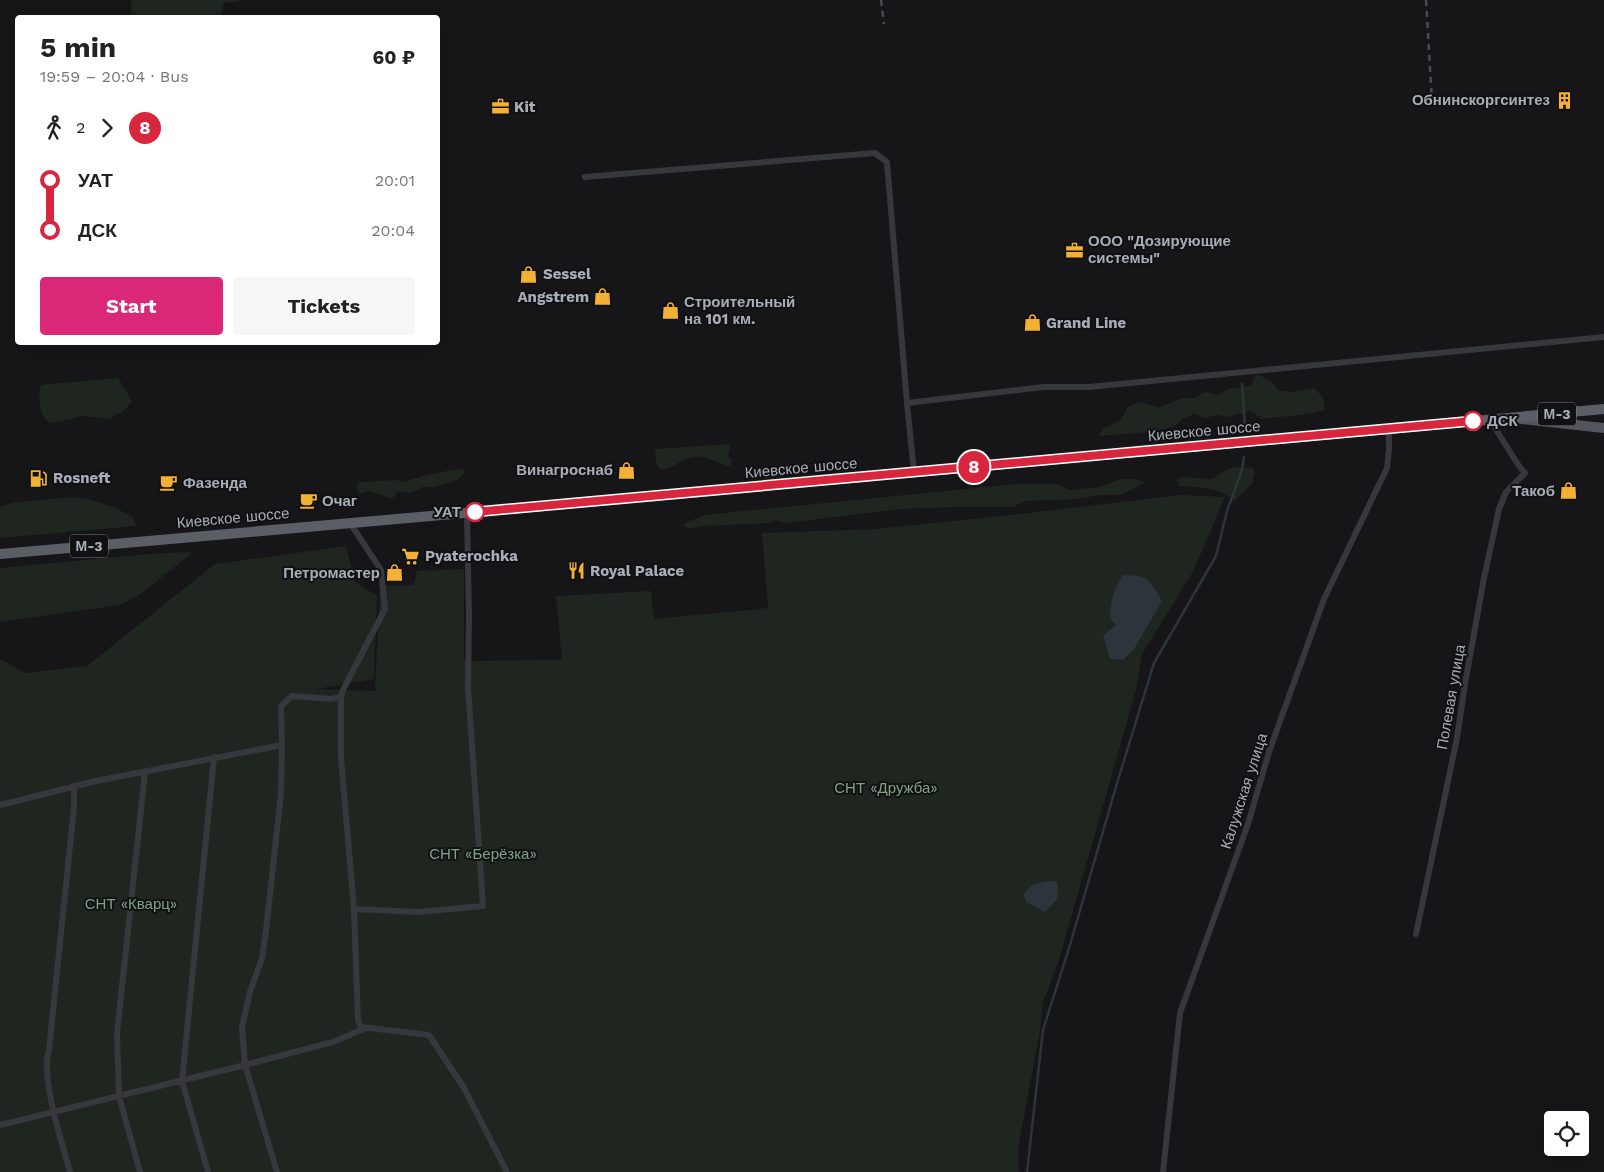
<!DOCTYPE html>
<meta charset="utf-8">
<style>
:root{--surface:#fff;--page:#f6f6f6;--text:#222;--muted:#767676;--accent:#db2777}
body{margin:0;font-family:"Work Sans",sans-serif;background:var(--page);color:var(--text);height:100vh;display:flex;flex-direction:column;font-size:19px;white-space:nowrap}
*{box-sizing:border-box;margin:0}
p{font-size:16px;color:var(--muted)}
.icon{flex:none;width:28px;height:28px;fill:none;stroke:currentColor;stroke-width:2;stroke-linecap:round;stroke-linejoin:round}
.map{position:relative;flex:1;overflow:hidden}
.drawer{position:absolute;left:15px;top:15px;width:425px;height:330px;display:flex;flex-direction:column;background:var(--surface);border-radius:5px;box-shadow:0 5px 20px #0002}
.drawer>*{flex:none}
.badge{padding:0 10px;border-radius:16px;font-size:18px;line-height:32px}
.fabs{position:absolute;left:1544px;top:1111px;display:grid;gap:10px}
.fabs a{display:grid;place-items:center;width:45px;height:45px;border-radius:5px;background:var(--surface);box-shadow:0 5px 20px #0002;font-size:25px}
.map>.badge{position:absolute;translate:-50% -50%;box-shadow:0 0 0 2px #fff}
.legs{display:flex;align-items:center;gap:8px;height:55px;padding:0 25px;font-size:16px}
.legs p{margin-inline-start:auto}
.head{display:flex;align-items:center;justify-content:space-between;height:85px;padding:0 25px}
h1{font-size:28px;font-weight:700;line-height:38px}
.action{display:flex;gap:10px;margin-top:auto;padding:10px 25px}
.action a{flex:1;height:58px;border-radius:5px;background:var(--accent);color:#fff;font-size:20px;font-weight:700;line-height:58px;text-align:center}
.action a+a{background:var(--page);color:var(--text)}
ul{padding:0 25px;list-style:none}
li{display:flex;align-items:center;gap:18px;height:50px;font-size:19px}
li i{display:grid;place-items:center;width:8px;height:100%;margin:0 6px;background:currentColor}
li i::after{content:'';width:12px;height:12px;margin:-6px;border:4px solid;border-radius:50%;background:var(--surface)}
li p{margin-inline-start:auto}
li:first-child i{background:linear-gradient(#0000 50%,currentColor 0)}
li:last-child i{background:linear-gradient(currentColor 50%,#0000 0)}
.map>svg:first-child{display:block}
.green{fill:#1e261f}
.water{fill:#2c353c}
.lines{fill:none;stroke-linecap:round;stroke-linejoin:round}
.stream{stroke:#2c353c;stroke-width:2.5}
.minor{stroke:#37383d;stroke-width:6}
.primary{stroke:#53555c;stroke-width:10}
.trunk{stroke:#5b5e65;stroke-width:10}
.rail{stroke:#4a4c52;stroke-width:2.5;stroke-dasharray:6 5;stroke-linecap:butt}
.line-1-casing{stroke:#fff;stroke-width:11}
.line-1{stroke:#d7263d;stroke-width:8}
.stop-1-dot{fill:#fff;stroke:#d7263d;stroke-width:2.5}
.labels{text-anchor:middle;stroke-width:4;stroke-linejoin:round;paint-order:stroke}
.shield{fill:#111113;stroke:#7b7e86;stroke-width:1}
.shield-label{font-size:14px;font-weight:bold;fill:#a8adb8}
.poi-label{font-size:15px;font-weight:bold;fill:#a8adb8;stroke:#111113;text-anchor:start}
.stop-label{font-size:15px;font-weight:bold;fill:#a8adb8;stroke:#111113;text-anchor:start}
.street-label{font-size:15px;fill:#a8adb8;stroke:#111113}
.park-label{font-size:15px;fill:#7fa381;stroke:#111113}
</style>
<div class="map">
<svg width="1604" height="1172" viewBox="0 0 1604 1172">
<rect width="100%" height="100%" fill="#161618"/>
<path class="green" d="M131,0H242L224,3L221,17L131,18Z
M1257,374L1271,381L1278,390L1291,392L1314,388L1323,397L1325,410C1307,416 1282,416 1262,419L1251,411L1228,417L1217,415L1205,418L1194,414L1183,419L1173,427L1150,432L1098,436L1104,427C1117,425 1122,420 1127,408L1137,402L1160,407L1182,398H1194L1205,392L1217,395L1227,389L1251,385Z
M118,378L132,401L124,411L108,419L85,416L50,423C38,416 38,398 41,385Z
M731,444L728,455L732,460L730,466C718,464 705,454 692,457C679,460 673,470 659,469L656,462L655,449Z
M1237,467L1252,468L1255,472L1252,484L1234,501C1221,486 1198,488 1179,486L1177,480L1181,477L1212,479L1227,469Z
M463,468L465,473L458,479L446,484L434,487H422L412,493L397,492L392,499L370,491L359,494L356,488L359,482L396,480L403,482L426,475Z
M1121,479H1134L1146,482L1121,495H1099L1079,499L1025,501L1013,507H955L900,509L786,523L774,520L769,523L702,526L689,529L683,526C689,519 698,519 705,515L1016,484H1057L1069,490L1099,487Z
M1181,495L1225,497L1194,570L1142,654L1136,690L1058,963L1043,1002L1040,1031L1018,1148L1019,1172H0V659L25,673L87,666L215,564L346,546L355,582L377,596L374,679L317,689L375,691L380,586L414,585L417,571L464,569V661L562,660L556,596L651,591L654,619L768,608L762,533L876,529L1011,515Z
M73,497C95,500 114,506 133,517L136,526L0,538V506L18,502Z
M189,552L191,554L139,595L120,605L0,622V568L148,554Z"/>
<path class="water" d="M1123,575C1149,576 1149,578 1162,601L1134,649L1123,660L1110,659L1103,636L1116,625L1110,618C1111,601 1113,589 1123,575Z
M1056,881L1058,885V898L1045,912L1026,902L1024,894C1031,882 1044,882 1056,881Z"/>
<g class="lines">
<path class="stream" d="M1242,384L1245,429
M1027,1172L1043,1030L1070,945L1118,780L1154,663L1216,556L1227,511L1242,470L1244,457"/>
<path class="minor" d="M585,177L875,153L887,162L907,403
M914,473L907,403L1043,387H1089L1604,337
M467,513L469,616L468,687L483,906L419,912L354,909L358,1021L361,1027L429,1035L464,1088L507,1172
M350,523L381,570L385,609L343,690L341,697V758L354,909
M282,745L281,793L266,931L262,958L250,992L242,1027L245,1065L333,1042L366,1028
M0,805L96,781L282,745L281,706L292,696L330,699L341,697
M1416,934L1457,738L1465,684L1484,578L1499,509L1506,492L1525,473L1519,466L1490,420
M0,1125L245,1065L277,1172
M70,1172C62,1143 40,1076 49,1050L74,807V786
M140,1172L119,1096L117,1034L145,772
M208,1172L182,1081L214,757
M1163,1172L1180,1013L1248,824L1269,752L1324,599L1387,468L1389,449V429"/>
<path class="primary" d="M1521,419L1604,428"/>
<path class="trunk" d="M0,554L647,497L1604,409"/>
<path class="rail" d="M881,0L884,24
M1426,0L1432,102"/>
</g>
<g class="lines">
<defs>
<path id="line-1" d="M475,512L1473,421"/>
</defs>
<use href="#line-1" class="line-1-casing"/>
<use href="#line-1" class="line-1"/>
</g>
<defs>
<symbol id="building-bare" viewBox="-9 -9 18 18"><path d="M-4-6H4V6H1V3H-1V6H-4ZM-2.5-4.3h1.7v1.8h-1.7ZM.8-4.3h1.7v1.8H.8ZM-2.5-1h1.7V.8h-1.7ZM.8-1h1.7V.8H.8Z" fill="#f2b134" stroke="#111113" stroke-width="2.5" paint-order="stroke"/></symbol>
<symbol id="office-bare" viewBox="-9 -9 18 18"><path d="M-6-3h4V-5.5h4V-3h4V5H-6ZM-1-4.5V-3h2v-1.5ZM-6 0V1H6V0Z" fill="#f2b134" stroke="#111113" stroke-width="2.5" paint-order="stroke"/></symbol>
<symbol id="shop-bare" viewBox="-9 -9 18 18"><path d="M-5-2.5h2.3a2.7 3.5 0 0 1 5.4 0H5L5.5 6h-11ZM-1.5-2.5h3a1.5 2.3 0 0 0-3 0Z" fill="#f2b134" stroke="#111113" stroke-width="2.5" paint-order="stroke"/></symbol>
<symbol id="fuel-bare" viewBox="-9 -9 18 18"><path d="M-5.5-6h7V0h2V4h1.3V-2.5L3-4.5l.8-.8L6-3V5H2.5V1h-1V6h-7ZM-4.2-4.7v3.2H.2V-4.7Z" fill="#f2b134" stroke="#111113" stroke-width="2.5" paint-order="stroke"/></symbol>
<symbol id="cafe-bare" viewBox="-9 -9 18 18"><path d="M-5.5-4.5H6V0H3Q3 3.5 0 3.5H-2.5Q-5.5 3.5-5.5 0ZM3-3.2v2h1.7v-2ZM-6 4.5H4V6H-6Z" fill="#f2b134" stroke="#111113" stroke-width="2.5" paint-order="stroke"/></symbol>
<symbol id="supermarket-bare" viewBox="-9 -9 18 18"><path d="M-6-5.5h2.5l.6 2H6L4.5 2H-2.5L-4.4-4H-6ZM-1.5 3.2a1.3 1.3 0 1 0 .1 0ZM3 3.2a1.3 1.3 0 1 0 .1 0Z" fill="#f2b134" stroke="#111113" stroke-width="2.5" paint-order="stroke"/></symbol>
<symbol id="restaurant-bare" viewBox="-9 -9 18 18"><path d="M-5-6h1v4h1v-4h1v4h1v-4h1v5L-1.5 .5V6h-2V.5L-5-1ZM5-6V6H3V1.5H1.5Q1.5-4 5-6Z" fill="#f2b134" stroke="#111113" stroke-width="2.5" paint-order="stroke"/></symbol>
</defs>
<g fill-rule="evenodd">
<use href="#building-bare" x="1552" y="88" width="25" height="25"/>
<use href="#office-bare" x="488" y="94" width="25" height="25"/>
<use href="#office-bare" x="1062" y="238" width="25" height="25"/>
<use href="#shop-bare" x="516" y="262" width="25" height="25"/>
<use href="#shop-bare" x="590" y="284" width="25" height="25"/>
<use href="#shop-bare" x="658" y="298" width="25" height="25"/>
<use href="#shop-bare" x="1020" y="310" width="25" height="25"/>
<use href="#shop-bare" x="614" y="458" width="25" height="25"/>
<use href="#fuel-bare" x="26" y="466" width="25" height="25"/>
<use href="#cafe-bare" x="156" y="470" width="25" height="25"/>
<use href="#shop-bare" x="1556" y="478" width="25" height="25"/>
<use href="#cafe-bare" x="296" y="488" width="25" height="25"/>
<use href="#supermarket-bare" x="398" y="544" width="25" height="25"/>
<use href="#restaurant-bare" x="564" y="558" width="25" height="25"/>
<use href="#shop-bare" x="382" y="560" width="25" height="25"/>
</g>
<g class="stop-1-dot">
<circle cx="1473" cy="421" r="9"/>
<circle cx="475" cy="512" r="9"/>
</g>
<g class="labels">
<g class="shield">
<rect x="1538" y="402.5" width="38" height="23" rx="4"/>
<rect x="70" y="534.5" width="38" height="23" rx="4"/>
</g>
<g class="shield-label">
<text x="1557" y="419">М-3</text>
<text x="89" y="551">М-3</text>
</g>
<g class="poi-label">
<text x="1550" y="105" text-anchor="end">Обнинскоргсинтез</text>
<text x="514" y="112">Kit</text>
<text x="1088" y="246">ООО "Дозирующие<tspan x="1088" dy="17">системы"</tspan></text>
<text x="543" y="279">Sessel</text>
<text x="589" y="302" text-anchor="end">Angstrem</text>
<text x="684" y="307">Строительный<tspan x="684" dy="17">на 101 км.</tspan></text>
<text x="1046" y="328">Grand Line</text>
<text x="613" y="475" text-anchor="end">Винагроснаб</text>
<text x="53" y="483">Rosneft</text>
<text x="183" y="488">Фазенда</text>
<text x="1555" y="496" text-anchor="end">Такоб</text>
<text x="322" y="506">Очаг</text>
<text x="425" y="561">Pyaterochka</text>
<text x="590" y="576">Royal Palace</text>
<text x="380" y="578" text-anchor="end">Петромастер</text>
</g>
<g class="stop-label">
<text x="1487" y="426">ДСК</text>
<text x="461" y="517" text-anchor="end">УАТ</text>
</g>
<g class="street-label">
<text transform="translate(1204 431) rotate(-5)" y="5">Киевское шоссе</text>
<text transform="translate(801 468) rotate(-5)" y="5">Киевское шоссе</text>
<text transform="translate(233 518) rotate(-5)" y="5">Киевское шоссе</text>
<text transform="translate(1451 697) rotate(-80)" y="5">Полевая улица</text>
<text transform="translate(1244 791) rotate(-72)" y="5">Калужская улица</text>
</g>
<g class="park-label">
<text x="886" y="793">СНТ «Дружба»</text>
<text x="483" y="859">СНТ «Берёзка»</text>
<text x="131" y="909">СНТ «Кварц»</text>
</g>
</g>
</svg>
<div class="fabs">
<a><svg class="icon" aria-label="locate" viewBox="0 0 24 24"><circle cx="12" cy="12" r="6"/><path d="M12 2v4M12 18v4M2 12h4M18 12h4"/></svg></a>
</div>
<b class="badge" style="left:974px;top:467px;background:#d7263d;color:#fff">8</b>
<section class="drawer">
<div class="head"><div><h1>5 min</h1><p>19:59 – 20:04 · Bus</p></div><b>60 ₽</b></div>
<div class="legs"><svg class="icon" aria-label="walk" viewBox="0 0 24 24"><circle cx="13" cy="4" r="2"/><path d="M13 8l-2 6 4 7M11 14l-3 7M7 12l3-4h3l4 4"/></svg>2<svg class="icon" aria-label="forward" viewBox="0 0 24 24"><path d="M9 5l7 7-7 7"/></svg><b class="badge" style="background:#d7263d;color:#fff">8</b></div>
<ul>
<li><i style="color:#d7263d"></i><b>УАТ</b><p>20:01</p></li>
<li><i style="color:#d7263d"></i><b>ДСК</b><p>20:04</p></li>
</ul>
<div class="action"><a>Start</a><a>Tickets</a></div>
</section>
</div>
